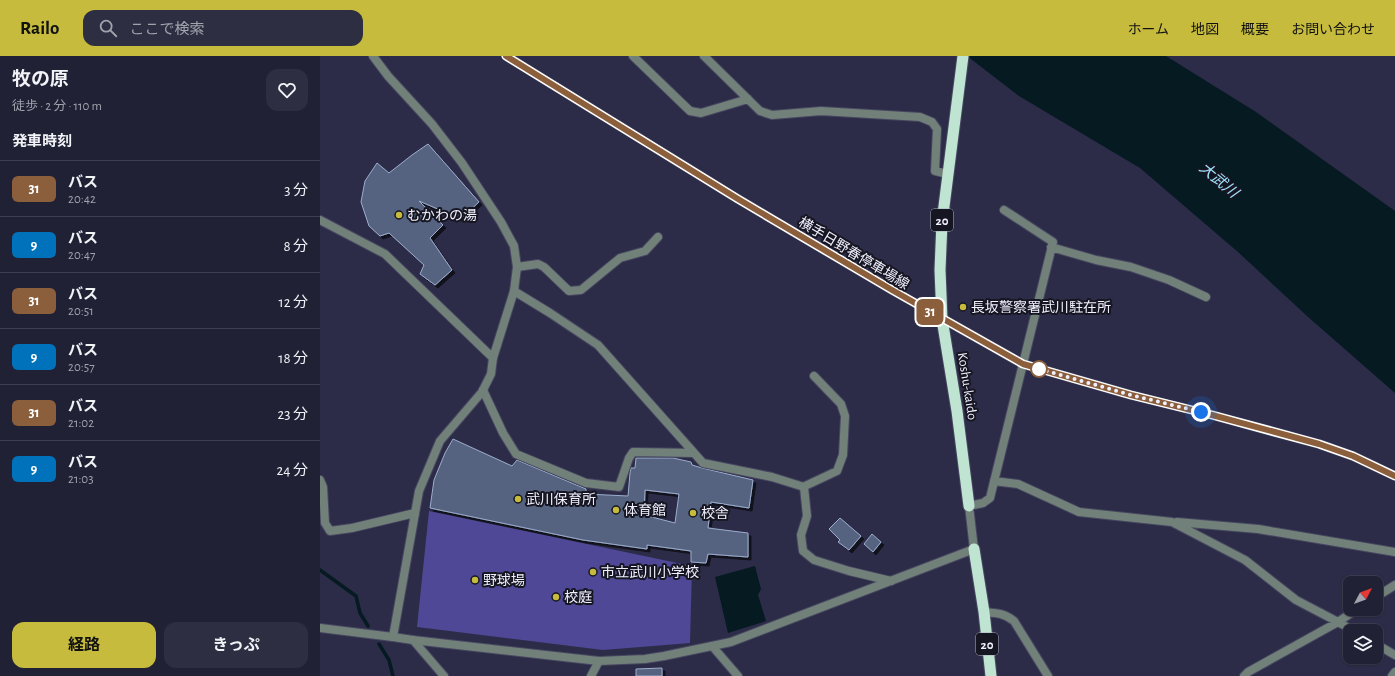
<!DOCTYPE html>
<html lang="ja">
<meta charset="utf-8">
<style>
:root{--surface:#212136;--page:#2d2e42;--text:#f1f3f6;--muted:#a2a3ad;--line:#3e3e51;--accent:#c6bb3c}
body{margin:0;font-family:"Alegreya Sans","Noto Sans JP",sans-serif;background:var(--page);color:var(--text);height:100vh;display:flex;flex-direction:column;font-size:15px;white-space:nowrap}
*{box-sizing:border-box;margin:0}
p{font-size:13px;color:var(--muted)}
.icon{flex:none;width:22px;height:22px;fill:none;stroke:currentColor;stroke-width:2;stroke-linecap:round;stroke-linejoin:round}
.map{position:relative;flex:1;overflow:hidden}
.drawer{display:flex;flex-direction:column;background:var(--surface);width:320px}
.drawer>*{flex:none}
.badge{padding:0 8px;border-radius:6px;font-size:14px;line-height:26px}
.needle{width:26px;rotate:49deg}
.controls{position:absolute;left:1023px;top:520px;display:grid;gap:8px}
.controls a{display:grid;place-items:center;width:40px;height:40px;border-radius:8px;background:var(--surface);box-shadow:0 1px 3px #0004,0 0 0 1px var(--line);font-size:20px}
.you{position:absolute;width:20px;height:20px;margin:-10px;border:3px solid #fff;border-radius:50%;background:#1a73e8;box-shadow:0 0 0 6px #1a73e833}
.map>.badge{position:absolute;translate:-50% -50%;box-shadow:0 0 0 2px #fff}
h2{padding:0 12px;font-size:15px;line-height:36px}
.round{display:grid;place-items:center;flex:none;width:42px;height:42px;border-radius:12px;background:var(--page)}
.headline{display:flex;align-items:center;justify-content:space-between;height:68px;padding:0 12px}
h1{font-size:19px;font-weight:700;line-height:30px}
.primary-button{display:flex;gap:8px;margin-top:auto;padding:8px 12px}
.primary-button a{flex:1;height:46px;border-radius:12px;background:var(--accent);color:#111;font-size:16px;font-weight:700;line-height:46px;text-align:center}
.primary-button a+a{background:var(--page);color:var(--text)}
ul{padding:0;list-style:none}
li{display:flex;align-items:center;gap:12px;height:56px;padding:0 12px;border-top:1px solid var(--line)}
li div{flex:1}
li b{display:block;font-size:15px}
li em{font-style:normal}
li .badge{min-width:44px;font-weight:700;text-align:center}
header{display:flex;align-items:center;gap:24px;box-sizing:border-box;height:56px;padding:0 20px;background:var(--accent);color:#111}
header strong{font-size:19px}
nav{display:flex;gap:22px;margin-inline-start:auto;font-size:14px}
.search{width:280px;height:36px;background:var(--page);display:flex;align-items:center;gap:10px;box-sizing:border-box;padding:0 14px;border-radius:12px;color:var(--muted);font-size:15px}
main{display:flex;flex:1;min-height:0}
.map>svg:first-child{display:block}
.green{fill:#4f4896}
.water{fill:#051a21}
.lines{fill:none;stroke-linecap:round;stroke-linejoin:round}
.stream{stroke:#051a21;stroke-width:3.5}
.building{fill:#546380;stroke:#9dadcd;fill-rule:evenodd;filter:url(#shadow)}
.minor-casing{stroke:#474761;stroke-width:10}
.tertiary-casing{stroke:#474761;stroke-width:10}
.secondary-casing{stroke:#474761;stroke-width:10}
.trunk-casing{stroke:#474761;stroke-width:13}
.minor{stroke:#718179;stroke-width:8}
.tertiary{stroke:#718179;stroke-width:8}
.secondary{stroke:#96b0a3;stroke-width:8}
.trunk{stroke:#bfe4d2;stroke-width:11}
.line-casing{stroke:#fff;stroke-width:9}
.line{stroke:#8b5e3c;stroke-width:6}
.walk{stroke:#efeffe;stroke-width:4;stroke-dasharray:0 7.2}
.poi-dot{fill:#c6bb3c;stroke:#161622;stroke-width:1.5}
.stop-dot{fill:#fff;stroke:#8b5e3c;stroke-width:2}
.labels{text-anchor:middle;stroke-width:4;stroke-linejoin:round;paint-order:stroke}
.shield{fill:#161622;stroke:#aeaebc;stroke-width:1}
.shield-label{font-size:13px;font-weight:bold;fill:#efeffe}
.poi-label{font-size:14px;fill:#efeffe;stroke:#161622;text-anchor:start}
.street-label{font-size:14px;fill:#efeffe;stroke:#161622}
.water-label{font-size:15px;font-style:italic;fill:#a2e4fe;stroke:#161622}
</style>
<header>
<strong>Railo</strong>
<div class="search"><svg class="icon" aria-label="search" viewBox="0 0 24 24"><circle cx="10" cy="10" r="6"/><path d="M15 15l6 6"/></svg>ここで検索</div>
<nav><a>ホーム</a><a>地図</a><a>概要</a><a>お問い合わせ</a></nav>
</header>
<main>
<section class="drawer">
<div class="headline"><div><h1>牧の原</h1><p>徒歩 · 2 分 · 110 m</p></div><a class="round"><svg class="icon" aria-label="heart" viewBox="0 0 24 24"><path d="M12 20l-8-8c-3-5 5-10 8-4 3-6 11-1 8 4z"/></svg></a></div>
<h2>発車時刻</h2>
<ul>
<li><span class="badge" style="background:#8b5e3c;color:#fff">31</span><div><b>バス</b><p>20:42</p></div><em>3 分</em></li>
<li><span class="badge" style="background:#0072bc;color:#fff">9</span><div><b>バス</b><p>20:47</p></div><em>8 分</em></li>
<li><span class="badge" style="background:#8b5e3c;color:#fff">31</span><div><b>バス</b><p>20:51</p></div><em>12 分</em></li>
<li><span class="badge" style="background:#0072bc;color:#fff">9</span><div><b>バス</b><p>20:57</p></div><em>18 分</em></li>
<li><span class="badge" style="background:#8b5e3c;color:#fff">31</span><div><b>バス</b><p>21:02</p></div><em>23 分</em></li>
<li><span class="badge" style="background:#0072bc;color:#fff">9</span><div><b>バス</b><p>21:03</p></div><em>24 分</em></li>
</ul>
<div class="primary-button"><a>経路</a><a>きっぷ</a></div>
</section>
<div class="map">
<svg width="1075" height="620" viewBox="0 0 1075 620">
<defs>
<filter id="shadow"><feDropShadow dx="3" dy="3" stdDeviation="0" flood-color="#0009"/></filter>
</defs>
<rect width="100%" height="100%" fill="#2c2c48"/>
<path class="green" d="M109,455L372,510L370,587L283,594L97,571Z"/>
<path class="water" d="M647,0H846L936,56L1075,155V337L987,260L918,196L820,112L699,40Z
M435,510L441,533L438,539L446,565L408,577L395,521Z"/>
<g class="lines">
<path class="stream" d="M0,514L36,540L40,557L48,570
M59,588L69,604L73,620"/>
</g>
<path class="building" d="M108,88L159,146L141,163L99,145L123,169L110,182L132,214L115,229L100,218L104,209L69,177L60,180L49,170L41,146L45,125L57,107L69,117L92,99Z
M133,383L192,410L197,404L266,433V438L308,440L310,417L311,412H315L316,402H353L371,406L372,409L382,412L433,424L429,452L391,446L388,472L428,477V501L388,498L386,507L371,506V495L327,489V493L263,484L110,452L114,424L125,397ZM325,434L359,438L355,467L324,459Z
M520,462L541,480L529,494L518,486L520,484L509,473Z
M552,478L561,486L553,496L544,488Z
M342,612V620H316V613Z"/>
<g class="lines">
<defs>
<path id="minor" d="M313,0L370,55L381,57L428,43
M384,0L440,55L452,59L501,55L600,61L612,66L617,73L615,115L628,118
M0,164L65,198L173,302
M731,191L776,204L811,211L849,224L886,241
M197,211L218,208L224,211L249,235L261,234L300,202L325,195L338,181
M194,235L230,257L278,289L383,407L452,421L484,431L487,460L481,479L483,495L494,504L529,515L571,525
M163,334L183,377L196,398L266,427L299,431L309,402L313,396L374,397
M0,424L3,431L5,467L10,475L32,472L95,457
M674,425L698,428L759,456L852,466L925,504L976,544L1018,566L1037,553
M485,430L517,415L523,399L525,360L521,348L494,320
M857,466L938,473L1075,496
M654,493L649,450L663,447L670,442L733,186L684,154
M1056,541L1075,529
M664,556C676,557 684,557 694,565L728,620
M0,572L73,581
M93,584L124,620
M1056,588L1075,599
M393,591L418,620
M924,620L928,616L1018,566L1034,575
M1072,620L1075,616"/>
<path id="tertiary" d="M53,0L68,20L112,68L142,107L181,166L194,190L197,211L194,235L173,302L171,318L162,336L120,385L99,435L73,581L93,584L279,605L325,603L344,600L411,586L654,493
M271,620L279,605"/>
<path id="secondary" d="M186,0L418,143L572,234L703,308L811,339L892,359L999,388L1033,400L1075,420"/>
<path id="trunk" d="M643,0L622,166L620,214L622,263L637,355L649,450
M654,493L664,556L671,620"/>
</defs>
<use href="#minor" class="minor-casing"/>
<use href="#tertiary" class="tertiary-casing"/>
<use href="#secondary" class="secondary-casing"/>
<use href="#trunk" class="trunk-casing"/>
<use href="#minor" class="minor"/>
<use href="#tertiary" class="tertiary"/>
<use href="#secondary" class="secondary"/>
<use href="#trunk" class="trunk"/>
</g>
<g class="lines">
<defs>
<path id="line" d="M186,0L418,143L572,234L703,308L811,339L892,359L999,388L1033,400L1075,420"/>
</defs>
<use href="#line" class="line-casing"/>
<use href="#line" class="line"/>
<path class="walk" d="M719,313L716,312L811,339L881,356"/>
</g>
<g class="poi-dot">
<circle cx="79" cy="159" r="4"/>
<circle cx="643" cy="251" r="4"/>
<circle cx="198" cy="443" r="4"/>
<circle cx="296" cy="454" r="4"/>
<circle cx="373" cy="457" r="4"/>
<circle cx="273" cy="516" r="4"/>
<circle cx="155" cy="524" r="4"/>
<circle cx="236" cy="541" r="4"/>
</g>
<circle class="stop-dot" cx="719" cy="313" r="8"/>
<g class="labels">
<g class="shield">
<rect x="611" y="153" width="22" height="22" rx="3"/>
<rect x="656" y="577" width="22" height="22" rx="3"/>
</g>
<g class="shield-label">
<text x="622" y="169">20</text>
<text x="667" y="593">20</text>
</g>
<g class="poi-label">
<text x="87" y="164">むかわの湯</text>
<text x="651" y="256">長坂警察署武川駐在所</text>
<text x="206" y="448">武川保育所</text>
<text x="304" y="459">体育館</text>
<text x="381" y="462">校舎</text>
<text x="281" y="521">市立武川小学校</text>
<text x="163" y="529">野球場</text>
<text x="244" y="546">校庭</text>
</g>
<g class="street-label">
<text transform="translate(534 197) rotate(31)" y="5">横手日野春停車場線</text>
<text transform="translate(648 330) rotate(81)" y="5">Koshu-kaido</text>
</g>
<g class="water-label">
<text transform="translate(899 124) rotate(40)" y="5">大武川</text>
</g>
</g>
</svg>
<div class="controls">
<a><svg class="needle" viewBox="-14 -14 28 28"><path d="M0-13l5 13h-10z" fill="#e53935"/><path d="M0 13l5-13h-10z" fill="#a2a3ad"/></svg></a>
<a><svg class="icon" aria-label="layers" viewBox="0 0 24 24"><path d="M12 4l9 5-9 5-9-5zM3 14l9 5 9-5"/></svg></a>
</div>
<div class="you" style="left:881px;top:356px"></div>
<b class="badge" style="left:610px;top:256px;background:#8b5e3c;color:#fff">31</b>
</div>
</main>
